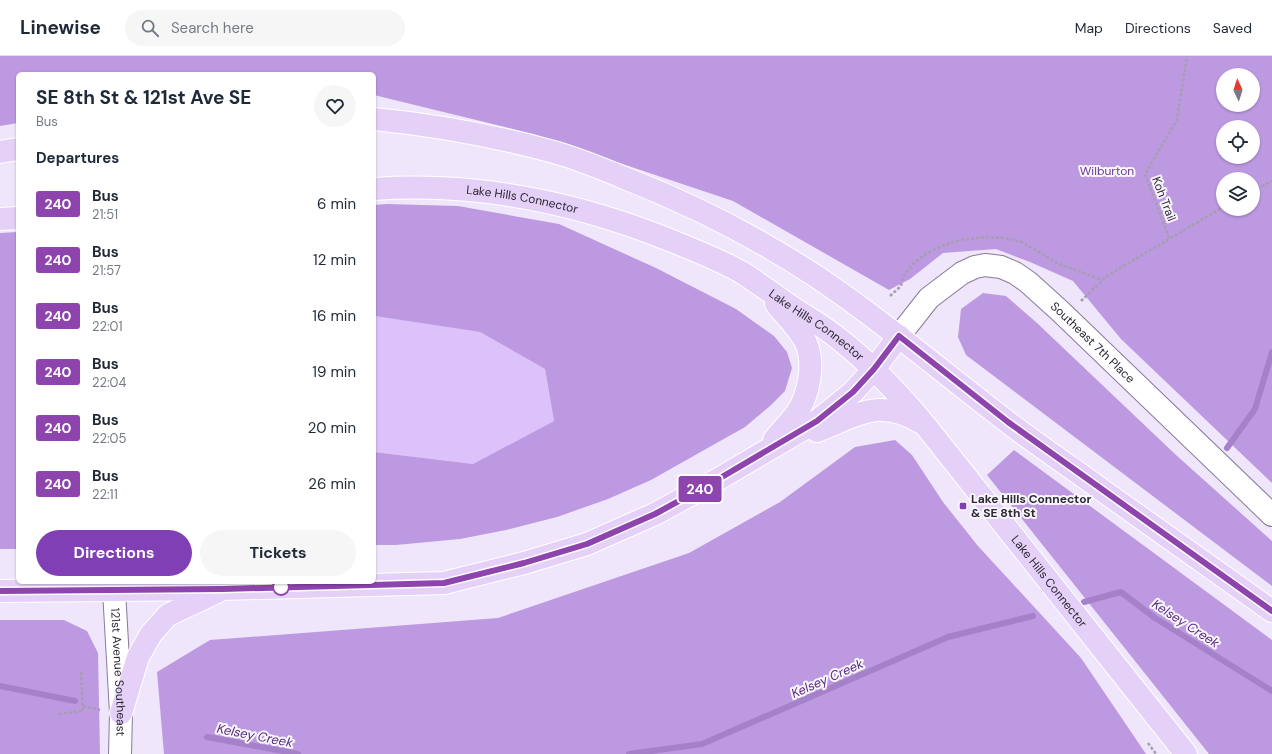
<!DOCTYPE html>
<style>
:root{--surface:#fff;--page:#f6f6f7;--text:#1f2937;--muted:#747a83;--line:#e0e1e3;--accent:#803fb4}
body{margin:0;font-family:"DM Sans",sans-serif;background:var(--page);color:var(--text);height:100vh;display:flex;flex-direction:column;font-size:15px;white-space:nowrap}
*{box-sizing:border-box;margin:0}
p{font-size:13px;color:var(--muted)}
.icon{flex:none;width:22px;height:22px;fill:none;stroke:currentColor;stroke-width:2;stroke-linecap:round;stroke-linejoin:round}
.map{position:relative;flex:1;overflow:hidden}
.panel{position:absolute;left:16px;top:16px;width:360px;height:512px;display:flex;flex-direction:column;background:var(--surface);border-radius:6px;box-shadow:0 1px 3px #0004}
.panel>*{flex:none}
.badge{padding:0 8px;border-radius:3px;font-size:14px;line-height:26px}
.needle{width:26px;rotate:356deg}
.controls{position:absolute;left:1216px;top:12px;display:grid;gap:8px}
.controls a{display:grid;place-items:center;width:44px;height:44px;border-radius:50%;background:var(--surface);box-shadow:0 1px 3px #0004;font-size:20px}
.map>.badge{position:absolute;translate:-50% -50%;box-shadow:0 0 0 2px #fff}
h2{padding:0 20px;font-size:15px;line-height:36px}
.round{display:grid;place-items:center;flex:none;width:42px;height:42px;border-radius:21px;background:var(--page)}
.head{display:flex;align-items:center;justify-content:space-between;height:68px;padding:0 20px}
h1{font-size:19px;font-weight:700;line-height:30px}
.cta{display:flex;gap:8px;margin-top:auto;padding:8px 20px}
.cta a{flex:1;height:46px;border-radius:24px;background:var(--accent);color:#fff;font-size:16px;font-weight:700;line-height:46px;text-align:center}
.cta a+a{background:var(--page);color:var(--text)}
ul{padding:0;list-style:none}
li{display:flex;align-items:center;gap:12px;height:56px;padding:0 20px}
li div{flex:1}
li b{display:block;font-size:15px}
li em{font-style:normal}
li .badge{min-width:44px;font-weight:700;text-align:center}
header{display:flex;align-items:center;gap:24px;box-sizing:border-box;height:56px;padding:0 20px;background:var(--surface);border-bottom:1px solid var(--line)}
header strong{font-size:19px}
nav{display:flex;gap:22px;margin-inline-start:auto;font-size:14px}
.search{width:280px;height:36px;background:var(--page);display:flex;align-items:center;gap:10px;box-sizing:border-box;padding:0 14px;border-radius:22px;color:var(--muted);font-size:15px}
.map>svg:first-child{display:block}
.green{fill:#dcc1fa}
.forest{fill:#bd99e2;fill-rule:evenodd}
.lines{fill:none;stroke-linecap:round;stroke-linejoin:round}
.stream{stroke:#a581c9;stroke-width:6}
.minor-casing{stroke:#897a99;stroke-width:24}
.major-casing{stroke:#fff;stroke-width:24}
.path{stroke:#a69daf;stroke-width:2.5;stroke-dasharray:3 2;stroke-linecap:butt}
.minor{stroke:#fff;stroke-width:22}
.major{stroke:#e5d1f8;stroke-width:22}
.line-casing{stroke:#fff;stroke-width:9}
.line{stroke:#8e44ad;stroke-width:6}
.poi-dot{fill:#803fb4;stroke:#f9f6fd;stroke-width:1.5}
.stop-dot{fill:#fff;stroke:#8e44ad;stroke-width:2}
.labels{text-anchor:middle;stroke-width:4;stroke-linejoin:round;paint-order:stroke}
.park-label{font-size:12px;fill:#683990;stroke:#f9f6fd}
.street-label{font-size:12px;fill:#2e2835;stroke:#f9f6fd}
.poi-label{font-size:12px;font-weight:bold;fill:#2e2835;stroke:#f9f6fd;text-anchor:start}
.water-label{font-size:13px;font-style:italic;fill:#59297f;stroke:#f9f6fd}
</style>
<header>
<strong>Linewise</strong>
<div class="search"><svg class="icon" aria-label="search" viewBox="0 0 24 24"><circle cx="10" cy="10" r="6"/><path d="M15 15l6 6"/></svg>Search here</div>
<nav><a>Map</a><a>Directions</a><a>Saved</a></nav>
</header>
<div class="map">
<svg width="1272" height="698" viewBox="0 0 1272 698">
<rect width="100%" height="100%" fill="#f0e6fb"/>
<path class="green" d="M374,260L480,276L545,313L554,365L473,408L374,396Z"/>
<path class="forest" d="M0,0H1272V427L1121,283L1073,225L1030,206L996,193L943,197L910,223L889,234L733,145L533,78L374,39V18H18V67L0,70ZM1223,19H1253V49H1223ZM1223,71H1253V101H1223ZM1223,123H1253V153H1223Z
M387,148L458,150L559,168L656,212L736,253L774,280L787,296L792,312L785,335L770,350L745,371L651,424L608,443L557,461L506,474L460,483L396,489H374V396L473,408L554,365L545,313L480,276L374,260V149Z
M18,176V493H0V177Z
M983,237L1006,240L1037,267L1176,399L1272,485V530L966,299L958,281L961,253Z
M895,384L912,399L943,446L978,490L1081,602L1146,698H164L157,616L210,584L498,562L689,497L780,446L855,391Z
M1014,394L1272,584V698H1209L987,419Z
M0,564H64L87,575L98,597L100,698H0Z"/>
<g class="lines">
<path class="stream" d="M1227,392L1255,353L1272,296
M1084,546L1121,536L1155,562L1272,635
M0,630L75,645
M207,681L298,698
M629,698L702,688L948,581L1033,560"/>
<defs>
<g id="minor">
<path id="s1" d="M899,280L929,242L962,217L975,211L985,209L1001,211L1015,217L1028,226L1060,255L1272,459"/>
<path id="s2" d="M114,534L121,657L120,698"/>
</g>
<g id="major">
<path d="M374,63C435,69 495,80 554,96C579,103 603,113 627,123C693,149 758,182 817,221C884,266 945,318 1009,367C1040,391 1074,413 1106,437C1161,476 1217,516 1272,555"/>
<path d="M0,96L18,93"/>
<path id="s3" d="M374,133C475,126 574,146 667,183C692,193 718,203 741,216C759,227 775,240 793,252C808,262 825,271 839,283C871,308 899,338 925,369L1186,698"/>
<path d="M0,163L18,162"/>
<path d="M817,375C856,360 879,341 920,366"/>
<path d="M774,384C781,375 789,367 796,358C809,340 815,307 806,287C802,277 784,257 776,248"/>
<path d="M0,535L223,533L444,527L524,507L587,488L655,458L710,428L817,365L853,336L874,313L899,280"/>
<path d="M121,657L138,601L151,578L168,559L217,536"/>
</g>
</defs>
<use href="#minor" class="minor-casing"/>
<use href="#major" class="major-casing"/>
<path class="path" d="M1253,135L1272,125
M1169,182L1145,118L1177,64L1187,0
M890,240L901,230L903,220L914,207L926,198L942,190L960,184L985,181L1004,182L1022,186L1059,208L1102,224
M1081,245L1107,220L1223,151
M83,650L100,654
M59,658L83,655L81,616
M1148,687L1156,698"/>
<use href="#minor" class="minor"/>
<use href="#major" class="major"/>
</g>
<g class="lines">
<defs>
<path id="line" d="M0,535L223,533L444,527L524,507L587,488L655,458L710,428L817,365L853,336L874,313L899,280L1008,366L1272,555"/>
</defs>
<use href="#line" class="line-casing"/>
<use href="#line" class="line"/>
</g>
<rect class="poi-dot" x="959" y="446" width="8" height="8" rx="2"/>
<circle class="stop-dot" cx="281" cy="531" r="8"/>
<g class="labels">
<g class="park-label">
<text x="1107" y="119">Wilburton</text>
</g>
<g class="street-label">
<text transform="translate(1164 143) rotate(69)" y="4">Koh Trail</text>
<text dy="4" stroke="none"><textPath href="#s3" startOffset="149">Lake Hills Connector</textPath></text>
<text dy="4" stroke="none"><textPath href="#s3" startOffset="473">Lake Hills Connector</textPath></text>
<text dy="4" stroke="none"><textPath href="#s1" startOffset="250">Southeast 7th Place</textPath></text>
<text dy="4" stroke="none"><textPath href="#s3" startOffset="821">Lake Hills Connector</textPath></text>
<text dy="4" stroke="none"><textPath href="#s2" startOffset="82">121st Avenue Southeast</textPath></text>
</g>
<g class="poi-label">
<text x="971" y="447">Lake Hills Connector<tspan x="971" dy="14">&amp; SE 8th St</tspan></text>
</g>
<g class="water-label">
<text transform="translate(1186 567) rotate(33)" y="5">Kelsey Creek</text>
<text transform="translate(827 622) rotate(-24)" y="5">Kelsey Creek</text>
<text transform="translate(255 679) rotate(11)" y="5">Kelsey Creek</text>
</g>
</g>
</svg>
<div class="controls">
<a><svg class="needle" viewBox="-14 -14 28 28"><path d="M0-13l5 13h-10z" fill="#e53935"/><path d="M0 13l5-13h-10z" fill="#747a83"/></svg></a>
<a><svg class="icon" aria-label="locate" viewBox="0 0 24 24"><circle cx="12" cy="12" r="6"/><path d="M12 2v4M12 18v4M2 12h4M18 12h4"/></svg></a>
<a><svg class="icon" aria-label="layers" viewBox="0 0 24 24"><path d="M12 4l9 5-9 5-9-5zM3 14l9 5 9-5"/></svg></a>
</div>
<b class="badge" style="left:700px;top:433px;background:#8e44ad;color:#fff">240</b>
<section class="panel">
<div class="head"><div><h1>SE 8th St &amp; 121st Ave SE</h1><p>Bus</p></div><a class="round"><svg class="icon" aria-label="heart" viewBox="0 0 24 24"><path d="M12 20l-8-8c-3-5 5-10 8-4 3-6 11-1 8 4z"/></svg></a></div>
<h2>Departures</h2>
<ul>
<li><span class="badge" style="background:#8e44ad;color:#fff">240</span><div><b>Bus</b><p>21:51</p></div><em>6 min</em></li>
<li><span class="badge" style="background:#8e44ad;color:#fff">240</span><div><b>Bus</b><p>21:57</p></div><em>12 min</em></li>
<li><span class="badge" style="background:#8e44ad;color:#fff">240</span><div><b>Bus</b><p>22:01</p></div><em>16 min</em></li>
<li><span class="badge" style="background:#8e44ad;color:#fff">240</span><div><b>Bus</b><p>22:04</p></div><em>19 min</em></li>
<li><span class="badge" style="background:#8e44ad;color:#fff">240</span><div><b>Bus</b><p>22:05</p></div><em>20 min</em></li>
<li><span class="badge" style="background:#8e44ad;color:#fff">240</span><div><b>Bus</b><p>22:11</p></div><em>26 min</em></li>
</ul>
<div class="cta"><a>Directions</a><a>Tickets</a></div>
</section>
</div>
